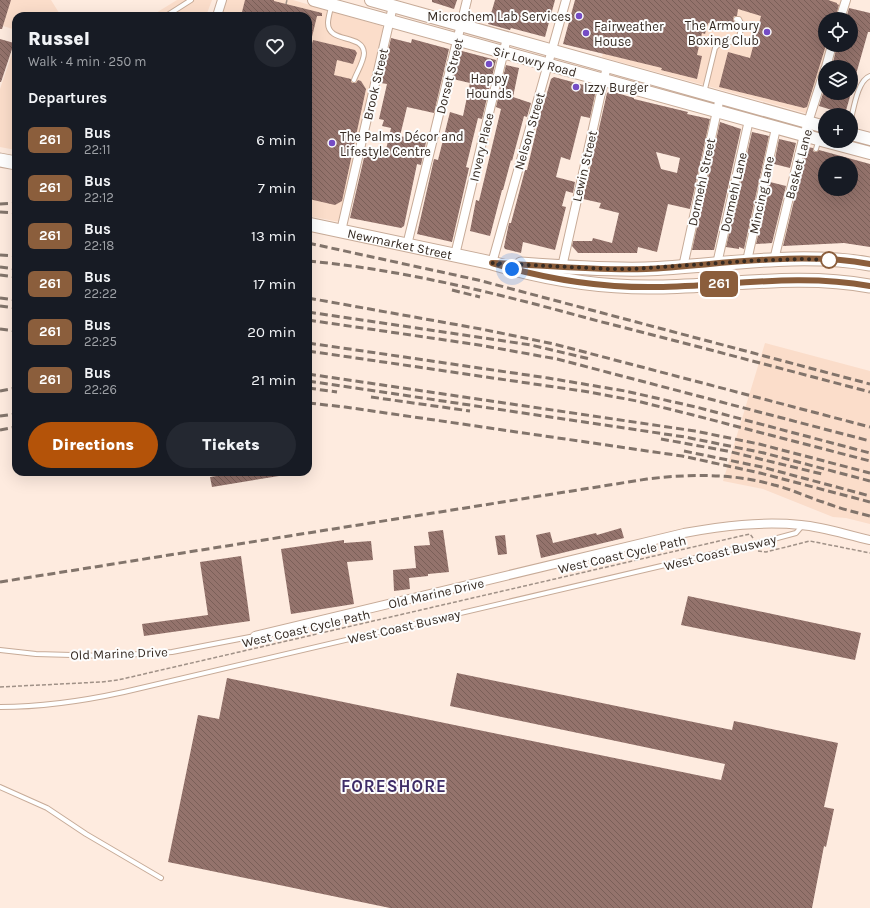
<!DOCTYPE html>
<meta charset="utf-8">
<style>
:root{--surface:#171b24;--page:#242831;--text:#f1f3f6;--muted:#9ea1a6;--accent:#b45309}
body{margin:0;font-family:Karla,sans-serif;background:var(--page);color:var(--text);height:100vh;display:flex;flex-direction:column;font-size:15px;white-space:nowrap}
*{box-sizing:border-box;margin:0}
p{font-size:13px;color:var(--muted)}
.icon{flex:none;width:22px;height:22px;fill:none;stroke:currentColor;stroke-width:2;stroke-linecap:round;stroke-linejoin:round}
.map{position:relative;flex:1;overflow:hidden}
.side{position:absolute;left:12px;top:12px;width:300px;height:464px;display:flex;flex-direction:column;background:var(--surface);border-radius:12px;box-shadow:0 4px 16px #0002}
.side>*{flex:none}
.badge{padding:0 8px;border-radius:6px;font-size:14px;line-height:26px}
.controls{position:absolute;left:818px;top:12px;display:grid;gap:8px}
.controls a{display:grid;place-items:center;width:40px;height:40px;border-radius:50%;background:var(--surface);box-shadow:0 4px 16px #0002;font-size:20px}
.you{position:absolute;width:20px;height:20px;margin:-10px;border:3px solid #fff;border-radius:50%;background:#1a73e8;box-shadow:0 0 0 6px #1a73e833}
.map>.badge{position:absolute;translate:-50% -50%;box-shadow:0 0 0 2px #fff}
h2{padding:0 16px;font-size:15px;line-height:36px}
.round{display:grid;place-items:center;flex:none;width:42px;height:42px;border-radius:21px;background:var(--page)}
.overview{display:flex;align-items:center;justify-content:space-between;height:68px;padding:0 16px}
h1{font-size:19px;font-weight:800;line-height:30px}
.button{display:flex;gap:8px;margin-top:auto;padding:8px 16px}
.button a{flex:1;height:46px;border-radius:24px;background:var(--accent);color:#fff;font-size:16px;font-weight:800;line-height:46px;text-align:center}
.button a+a{background:var(--page);color:var(--text)}
ul{padding:0;list-style:none}
li{display:flex;align-items:center;gap:12px;height:48px;padding:0 16px}
li div{flex:1}
li b{display:block;font-size:15px}
li em{font-style:normal}
li .badge{min-width:44px;font-weight:700;text-align:center}
.map>svg:first-child{display:block}
.built{fill:#fbddca}
.building{fill:url(#building-back-hatch);fill-rule:evenodd}
.lines{fill:none;stroke-linecap:round;stroke-linejoin:round}
.service-casing{stroke:#c7ab98;stroke-width:6}
.minor-casing{stroke:#c7ab98;stroke-width:10}
.secondary-casing{stroke:#c7ab98;stroke-width:14}
.primary-casing{stroke:#c7ab98;stroke-width:15}
.path{stroke:#a09187;stroke-width:1.5;stroke-dasharray:4 2;stroke-linecap:butt}
.service{stroke:#fff;stroke-width:4}
.minor{stroke:#fff;stroke-width:8}
.secondary{stroke:#fff;stroke-width:12}
.primary{stroke:#fff;stroke-width:13}
.rail{stroke:#82746b;stroke-width:3;stroke-dasharray:8 4;stroke-linecap:butt}
.line-casing{stroke:#fff;stroke-width:9}
.line{stroke:#8b5e3c;stroke-width:6}
.walk{stroke:#362b23;stroke-width:4;stroke-dasharray:0 7.2}
.poi-dot{fill:#754cc5;stroke:#fdfdfd;stroke-width:1.5}
.stop-dot{fill:#fff;stroke:#8b5e3c;stroke-width:2}
.labels{text-anchor:middle;stroke-width:4;stroke-linejoin:round;paint-order:stroke}
.poi-label{font-size:13px;fill:#362b23;stroke:#fdfdfd;text-anchor:start}
.street-label{font-size:13px;fill:#362b23;stroke:#fdfdfd}
.district-label{font-size:17px;font-weight:bold;letter-spacing:1px;fill:#3e2c67;stroke:#fdfdfd}
</style>
<div class="map">
<svg width="870" height="908" viewBox="0 0 870 908">
<defs>
<pattern id="building-back-hatch" width="6" height="6" patternUnits="userSpaceOnUse"><rect width="6" height="6" fill="#94736c"/><path d="M-1 5l2 2M0 0l6 6M5-1l2 2" fill="none" stroke="#7a5f58"/></pattern>
</defs>
<rect width="100%" height="100%" fill="#feebdf"/>
<path class="built" d="M0,0H51L61,16H16V30L0,25Z
M177,0H212L206,16H151Z
M226,0H293L382,26L383,28L340,222L308,216V16H221Z
M619,0H843L838,19H825V45H830L809,114L602,57L610,25Z
M16,42V150L0,147V89Z
M765,343L870,371V524L846,518L833,517L763,489L723,481Z"/>
<path class="building" d="M0,0H11L2,29H0Z
M245,0H274V1L322,13V16H317L311,41H308V16H241Z
M432,0H457L454,9L432,2Z
M495,0H555L545,37L511,28L510,30L488,24Z
M575,0H828L837,3V4L839,5L835,19H825V45H826L807,107L804,108L719,87L728,52L750,58L761,16L738,9L737,16H734L733,19L735,22L733,29L708,23L705,34L702,33L697,55L702,56L697,79L661,70L662,68L563,44Z
M849,8L870,13V32H868L853,85H851V67H832L837,45H851V19H846Z
M391,38L411,43L412,39L449,49L434,113L407,107L400,136L426,142L421,165L417,164L404,226L401,228L350,218L366,149L385,154L391,128L382,126L384,120L379,119L387,84L381,83Z
M0,39L14,43L1,82H0Z
M313,40L355,50L357,53L353,64L337,60L334,75L351,79V82L353,83H356L358,80L361,81L366,89L342,201L335,205L309,199L308,197V58Z
M462,51L496,60L482,119L478,118L466,167L469,168L452,242L417,234L434,159L438,160L450,112L463,116L470,83L453,79L460,52Z
M506,65L519,68L513,97L531,103L527,117L524,116L512,161L511,160L503,190H502L490,236L470,231L476,200L479,201L501,109L496,107Z
M554,77L595,88L596,90L590,118L581,116L570,160L561,157L556,177L575,182L573,193L566,191L562,206L566,207L555,250L523,242L521,253L505,249L504,247L509,223H511L525,170H527L542,106L543,107L551,79Z
M825,87V93H851L845,114L819,106Z
M610,91L634,98V99L688,112L687,114L710,119L690,209L668,204L657,252L638,247L637,253H578L572,246L573,241H592L593,238L612,243L619,213L599,208L601,203L583,199L607,93ZM656,152L680,158L677,173L661,169Z
M720,122L741,129L714,250H692Z
M752,132L769,136L744,249L739,247V249L726,247Z
M779,139L796,143L790,168L774,164Z
M807,147L813,148V151L815,152L819,150L870,164V247L844,243L783,246ZM825,163H851V189H825Z
M770,182L786,186L772,243L756,244Z
M242,472H279V476L212,487L210,477Z
M621,528L624,538L541,558L536,535L550,532L553,543L596,533L597,535Z
M443,530L449,572L428,574V576L409,578L410,589L394,591L393,570L416,568L414,546L430,545L428,532Z
M505,535L507,554L498,555L495,536Z
M344,540V543L371,541L373,560L347,562L354,604L291,614L281,549Z
M241,556L250,621L144,636L142,624L208,615L200,562Z
M688,596L861,633L855,660L681,625Z
M457,673L732,730L734,721L838,743L824,807L834,809L826,847L824,846L812,908H390L168,862L198,715L219,719L227,678L721,780L725,764L450,706Z"/>
<g class="lines">
<defs>
<path id="service" d="M331,7C330,12 328,18 328,23C328,44 363,33 364,53C364,61 357,72 354,80
M166,16L191,0
M704,93L715,48L721,42L728,43L739,37L742,25L739,19H736
M851,119C854,107 858,80 870,76
M816,149L818,142
M0,650L36,654L108,656L172,652L255,636
M0,707C42,707 83,701 124,692L755,544L796,533L802,526
M0,787L47,808L86,834L161,878"/>
<path id="minor" d="M217,16L222,0
M840,19L846,0
M826,67L832,45
M341,231L393,6
M407,245L467,0
M455,255L507,38
M774,260L804,135L825,69
M747,261L776,128
M492,263L566,0
M717,264L749,120
M562,267L607,66
M683,267L720,97
M255,636L684,533C723,526 761,521 801,525C824,527 847,535 870,540"/>
<path id="secondary" d="M314,0L825,141
M371,0L825,127
M851,134L870,139
M825,141L870,153"/>
<g id="primary">
<path d="M0,160L16,163"/>
<path id="s1" d="M308,224L492,263C546,279 601,288 657,287C728,286 799,273 870,286"/>
<path d="M521,264C562,267 604,270 645,269C719,266 797,251 870,264"/>
</g>
</defs>
<use href="#service" class="service-casing"/>
<use href="#minor" class="minor-casing"/>
<use href="#secondary" class="secondary-casing"/>
<use href="#primary" class="primary-casing"/>
<path class="path" d="M286,4L287,0
M758,551L766,552L810,541L870,553
M0,687L101,682L118,680L745,535L750,534L753,538"/>
<use href="#service" class="service"/>
<use href="#minor" class="minor"/>
<use href="#secondary" class="secondary"/>
<use href="#primary" class="primary"/>
<path class="rail" d="M0,204L16,203
M0,212L16,213
M308,243L478,280L870,384
M0,255L16,256
M308,261C406,270 503,295 598,321C689,344 779,368 870,392
M0,267L16,269
M0,275L16,277
M452,290L480,297
M0,298L16,300
M308,298L481,329L554,344L870,427
M0,306L16,308
M308,312L531,345L590,359
M308,320L479,345L557,359L870,441
M0,329L16,331
M308,343L548,378L625,391L696,407L870,453
M308,351L589,392L637,401L693,415L870,461
M308,374L695,431L759,444L870,473
M308,381L685,437L764,453L870,481
M308,388L337,392
M0,391L16,388
M371,397L470,411
M308,403L345,407L682,456L760,473L870,502
M0,416L16,414
M0,430L16,427
M661,439L727,451L822,474
M684,451L762,467L870,496
M0,582L647,479C689,474 733,473 774,485C791,489 807,497 823,502C838,508 854,512 870,516"/>
</g>
<g class="lines">
<defs>
<path id="line" d="M870,264C798,251 719,265 646,269C595,271 543,265 492,263C546,279 601,288 657,287C728,286 799,273 870,286"/>
</defs>
<use href="#line" class="line-casing"/>
<use href="#line" class="line"/>
<path class="walk" d="M512,269L492,263L608,269H633L747,261L798,259L829,260"/>
</g>
<g class="poi-dot">
<circle cx="579" cy="16" r="4"/>
<circle cx="767" cy="32" r="4"/>
<circle cx="586" cy="33" r="4"/>
<circle cx="489" cy="64" r="4"/>
<circle cx="576" cy="87" r="4"/>
<circle cx="332" cy="143" r="4"/>
</g>
<circle class="stop-dot" cx="829" cy="260" r="8"/>
<g class="labels">
<g class="poi-label">
<text x="571" y="21" text-anchor="end">Microchem Lab Services</text>
<text x="759" y="30" text-anchor="end">The Armoury<tspan x="759" dy="15">Boxing Club</tspan></text>
<text x="594" y="31">Fairweather<tspan x="594" dy="15">House</tspan></text>
<text x="489" y="83" text-anchor="middle">Happy<tspan x="489" dy="15">Hounds</tspan></text>
<text x="584" y="92">Izzy Burger</text>
<text x="340" y="141">The Palms Décor and<tspan x="340" dy="15">Lifestyle Centre</tspan></text>
</g>
<g class="street-label">
<text transform="translate(535 61) rotate(15)" y="5">Sir Lowry Road</text>
<text transform="translate(449 76) rotate(-76)" y="5">Dorset Street</text>
<text transform="translate(375 84) rotate(-77)" y="5">Brook Street</text>
<text transform="translate(529 131) rotate(-74)" y="5">Nelson Street</text>
<text transform="translate(481 147) rotate(-77)" y="5">Invery Place</text>
<text transform="translate(798 164) rotate(-75)" y="5">Basket Lane</text>
<text transform="translate(584 166) rotate(-77)" y="5">Lewin Street</text>
<text transform="translate(701 182) rotate(-78)" y="5">Dormehl Street</text>
<text transform="translate(733 192) rotate(-77)" y="5">Dormehl Lane</text>
<text transform="translate(761 195) rotate(-78)" y="5">Mincing Lane</text>
<text dy="5" stroke="none"><textPath href="#s1" startOffset="94">Newmarket Street</textPath></text>
<text transform="translate(720 552) rotate(-14)" y="5">West Coast Busway</text>
<text transform="translate(622 554) rotate(-13)" y="5">West Coast Cycle Path</text>
<text transform="translate(436 593) rotate(-13)" y="5">Old Marine Drive</text>
<text transform="translate(404 626) rotate(-13)" y="5">West Coast Busway</text>
<text transform="translate(306 628) rotate(-13)" y="5">West Coast Cycle Path</text>
<text transform="translate(119 653) rotate(-2)" y="5">Old Marine Drive</text>
</g>
<g class="district-label">
<text x="394" y="792">FORESHORE</text>
</g>
</g>
</svg>
<div class="controls">
<a><svg class="icon" aria-label="locate" viewBox="0 0 24 24"><circle cx="12" cy="12" r="6"/><path d="M12 2v4M12 18v4M2 12h4M18 12h4"/></svg></a>
<a><svg class="icon" aria-label="layers" viewBox="0 0 24 24"><path d="M12 4l9 5-9 5-9-5zM3 14l9 5 9-5"/></svg></a>
<a>+</a>
<a>−</a>
</div>
<div class="you" style="left:512px;top:269px"></div>
<b class="badge" style="left:719px;top:284px;background:#8b5e3c;color:#fff">261</b>
<section class="side">
<div class="overview"><div><h1>Russel</h1><p>Walk · 4 min · 250 m</p></div><a class="round"><svg class="icon" aria-label="heart" viewBox="0 0 24 24"><path d="M12 20l-8-8c-3-5 5-10 8-4 3-6 11-1 8 4z"/></svg></a></div>
<h2>Departures</h2>
<ul>
<li><span class="badge" style="background:#8b5e3c;color:#fff">261</span><div><b>Bus</b><p>22:11</p></div><em>6 min</em></li>
<li><span class="badge" style="background:#8b5e3c;color:#fff">261</span><div><b>Bus</b><p>22:12</p></div><em>7 min</em></li>
<li><span class="badge" style="background:#8b5e3c;color:#fff">261</span><div><b>Bus</b><p>22:18</p></div><em>13 min</em></li>
<li><span class="badge" style="background:#8b5e3c;color:#fff">261</span><div><b>Bus</b><p>22:22</p></div><em>17 min</em></li>
<li><span class="badge" style="background:#8b5e3c;color:#fff">261</span><div><b>Bus</b><p>22:25</p></div><em>20 min</em></li>
<li><span class="badge" style="background:#8b5e3c;color:#fff">261</span><div><b>Bus</b><p>22:26</p></div><em>21 min</em></li>
</ul>
<div class="button"><a>Directions</a><a>Tickets</a></div>
</section>
</div>
